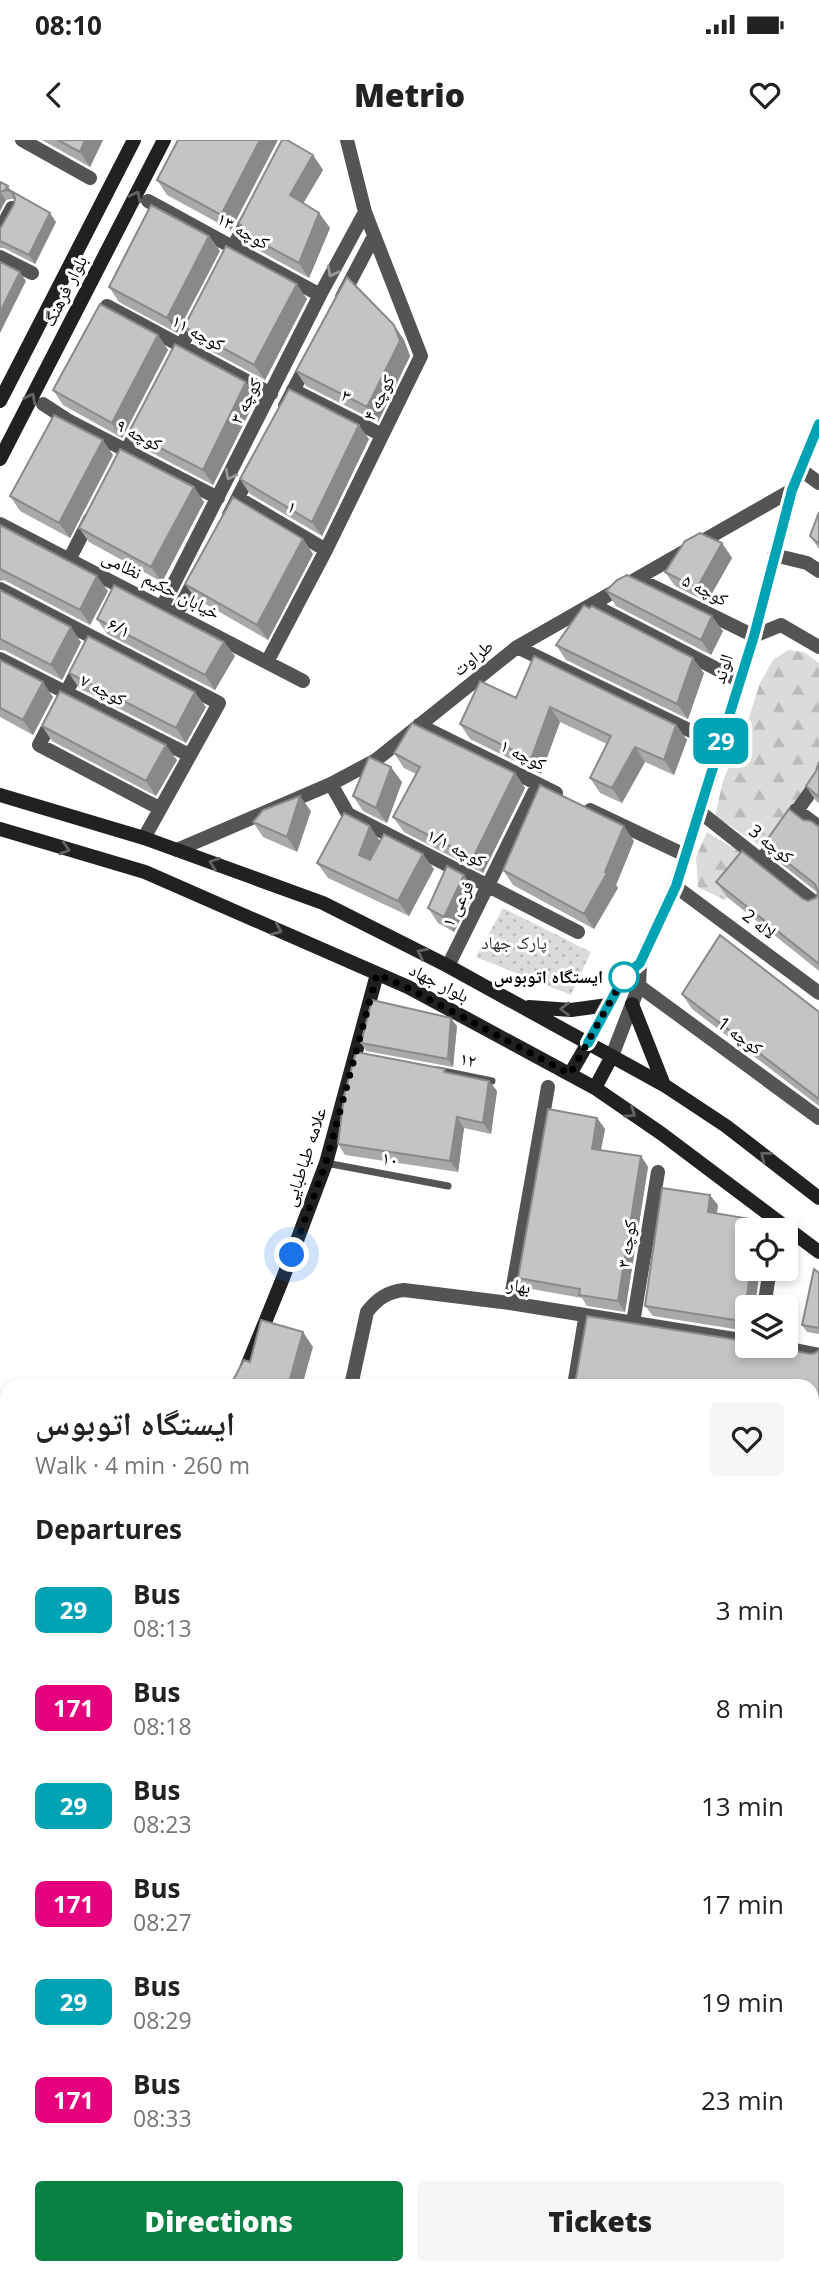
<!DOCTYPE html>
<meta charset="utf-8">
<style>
:root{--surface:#fff;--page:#f6f6f6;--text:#222;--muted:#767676;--accent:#0b8043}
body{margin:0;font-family:"Open Sans","Noto Naskh Arabic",sans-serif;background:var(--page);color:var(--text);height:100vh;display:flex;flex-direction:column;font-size:26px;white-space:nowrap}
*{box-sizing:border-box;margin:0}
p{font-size:23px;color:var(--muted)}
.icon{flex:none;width:38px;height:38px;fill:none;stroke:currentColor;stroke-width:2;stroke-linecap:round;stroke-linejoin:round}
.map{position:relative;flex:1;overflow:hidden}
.details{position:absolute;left:0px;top:1239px;width:819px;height:896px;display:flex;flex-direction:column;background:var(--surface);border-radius:21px 21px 0 0;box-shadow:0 4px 10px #0003}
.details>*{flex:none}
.badge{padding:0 14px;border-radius:10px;font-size:24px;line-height:46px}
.fabs{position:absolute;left:735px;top:1078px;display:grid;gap:14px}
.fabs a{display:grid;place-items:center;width:63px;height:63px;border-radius:7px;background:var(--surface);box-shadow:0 4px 10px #0003;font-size:35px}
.you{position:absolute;width:35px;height:35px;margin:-18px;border:5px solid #fff;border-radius:50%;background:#1a73e8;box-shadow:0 0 0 10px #1a73e833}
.map>.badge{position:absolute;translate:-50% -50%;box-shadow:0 0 0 4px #fff}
h2{padding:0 35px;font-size:26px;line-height:63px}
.round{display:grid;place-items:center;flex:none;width:74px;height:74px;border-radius:7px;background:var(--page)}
.head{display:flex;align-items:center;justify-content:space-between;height:119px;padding:0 35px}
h1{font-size:33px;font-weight:800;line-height:52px}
.cta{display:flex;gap:14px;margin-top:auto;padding:14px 35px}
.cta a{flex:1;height:80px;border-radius:7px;background:var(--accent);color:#fff;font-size:28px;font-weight:800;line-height:80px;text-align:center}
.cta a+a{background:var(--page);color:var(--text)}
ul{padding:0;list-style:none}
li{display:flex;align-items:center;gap:21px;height:98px;padding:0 35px}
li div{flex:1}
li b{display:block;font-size:26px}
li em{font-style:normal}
li .badge{min-width:77px;font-weight:700;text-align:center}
.status{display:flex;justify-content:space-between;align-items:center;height:49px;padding:0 35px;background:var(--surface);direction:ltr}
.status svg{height:19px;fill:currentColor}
header{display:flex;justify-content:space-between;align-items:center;height:91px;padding:0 35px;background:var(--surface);font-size:32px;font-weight:800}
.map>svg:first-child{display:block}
.green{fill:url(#green-dots)}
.forest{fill:url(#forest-firs)}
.pitch{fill:#dbdbdb}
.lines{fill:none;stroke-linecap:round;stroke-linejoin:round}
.service{stroke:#545454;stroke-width:7}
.minor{stroke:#545454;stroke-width:14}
.tertiary{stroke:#545454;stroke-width:14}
.secondary{stroke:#212121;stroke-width:14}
.wall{fill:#a9a9a9}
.shaded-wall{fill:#898989}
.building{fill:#c4c4c4;stroke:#898989;stroke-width:2}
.oneway{stroke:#646464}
.oneway2{stroke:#989898}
.line-casing{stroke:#fff;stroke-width:16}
.line{stroke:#00a3b4;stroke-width:10}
.walk{stroke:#000;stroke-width:7;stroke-dasharray:0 12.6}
.stop-dot{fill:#fff;stroke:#00a3b4;stroke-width:3.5}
.labels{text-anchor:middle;stroke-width:6;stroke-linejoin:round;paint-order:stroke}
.street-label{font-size:18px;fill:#000;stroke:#fff}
.park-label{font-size:18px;fill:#323232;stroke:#fff}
.stop-label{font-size:18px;font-weight:bold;fill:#000;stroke:#fff;text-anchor:end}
</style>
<div class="status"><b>08:10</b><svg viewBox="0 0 49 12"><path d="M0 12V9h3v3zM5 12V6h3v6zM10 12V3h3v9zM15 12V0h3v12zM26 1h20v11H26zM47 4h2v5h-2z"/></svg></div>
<header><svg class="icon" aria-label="back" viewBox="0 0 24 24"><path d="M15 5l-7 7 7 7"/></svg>Metrio<svg class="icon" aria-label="heart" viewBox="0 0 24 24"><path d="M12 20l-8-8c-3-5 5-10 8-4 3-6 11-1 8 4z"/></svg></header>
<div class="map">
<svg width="819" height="2135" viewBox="0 0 819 2135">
<defs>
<pattern id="green-dots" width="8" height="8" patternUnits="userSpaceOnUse" patternTransform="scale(1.75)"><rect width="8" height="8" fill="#dbdbdb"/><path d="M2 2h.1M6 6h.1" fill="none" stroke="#bababa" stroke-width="1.8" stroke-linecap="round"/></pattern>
<pattern id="forest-firs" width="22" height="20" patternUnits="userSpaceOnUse" patternTransform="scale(1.75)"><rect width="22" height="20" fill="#dbdbdb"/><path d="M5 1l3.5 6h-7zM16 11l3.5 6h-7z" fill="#bababa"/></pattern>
</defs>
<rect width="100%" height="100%" fill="#fff"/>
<path class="green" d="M503,768L591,812L571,855L476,817Z"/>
<path class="forest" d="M788,510L804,512L819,523V633L764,708L715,676L723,641L749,577L760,543L773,520Z
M707,692L748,717L746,731L725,760L698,747L696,717Z"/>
<path class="pitch" d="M812,1769L819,1770V1830L814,1860Z"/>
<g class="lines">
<path class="service" d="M438,930L492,941
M326,1023L448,1046"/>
<path class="minor" d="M22,0L90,38
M148,61L320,155
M0,91L12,68
M0,117L32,133
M223,126L248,79
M342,157L374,96
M107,166L271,254
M173,222L196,178
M293,250L382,295
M43,264L69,281L218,358
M285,266L308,222
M118,327L141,283
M800,329L819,343
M238,358L326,410
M229,375L252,330
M0,384L303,541
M774,415L807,423L819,431
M69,420L90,379
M638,439L754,496L781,485L819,507
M0,449L219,563L144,698
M593,465L740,541
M162,467L320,155L365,72
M176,475L198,433
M517,507L720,605
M0,519L189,615
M267,522L326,410L421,216L365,72L347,0
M81,524L39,605L159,668
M419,585L556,653
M331,644L348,674L578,792
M590,670L685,715
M796,670L819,687
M700,672L819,766
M177,710L331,644L376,620L517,507L792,350
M761,721L819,640
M675,746L819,853
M640,823L675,746L700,672L754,496L792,350L819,284
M448,826L538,644
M639,846L819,978
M510,1163L548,947
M764,1167L770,1129
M633,1183L658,1032
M775,1206L819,1215
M351,1246L367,1172C377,1159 387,1152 404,1150L510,1163L747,1201
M574,1246L585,1179L591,1177
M0,1387L7,1389
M812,1759L819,1760
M0,1960L7,1961
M812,1984L819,1985
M812,2066L819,2067
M0,2091L7,2092
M202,2128L240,2135
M590,2128L605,2130V2128
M71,2135L72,2128"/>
<path class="tertiary" d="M588,903L623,837L640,823
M612,916L639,846L640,823"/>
<path class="secondary" d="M0,261L134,0
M0,319L164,0
M0,655L144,698L323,763L448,826L664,945L726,986L819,1058
M0,689L145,732L408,847L595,948L662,994L819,1112
M632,864L664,945
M529,867L571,870L608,865
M570,934L588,903
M595,948L612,916
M239,1246L283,1138L326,1023L377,834
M0,1803L7,1804
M778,2135L779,2128"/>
</g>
<path class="wall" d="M42,0H103L90,27Z
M178,0L231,90L167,55L157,40Z
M313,15L323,30L303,63L319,73L330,88L309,138L249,105L238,90L240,87L238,84Z
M0,42L8,46L11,51L56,82L35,124L4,108H0V89L14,64L15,59H11L6,60L0,71Z
M209,96L220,111L177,193L119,162L109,147Z
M307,159L265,240L194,202L184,187Z
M394,185L404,200L410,216L378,282L306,246L296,231Z
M158,195L168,210L122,298L63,265L53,250Z
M246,242L257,257L213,345L139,306L129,292Z
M369,299L322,396L250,354L240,339Z
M113,315L70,398L20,371L10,356Z
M194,347L204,362L162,442L89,402L79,388Z
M819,372V409L810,396Z
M0,385L108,451L90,485L4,440L0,441Z
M303,399L313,414L268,500L195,458L185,444Z
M722,403L732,418L707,462L675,446L665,432Z
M0,450L81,502L62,540L4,510H0Z
M606,451L723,491L711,515L616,466Z
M97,479L224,502L235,516L215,550L107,494Z
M556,505L704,533L688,579L566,520Z
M0,520L53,557L33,595L0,577Z
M69,533L206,567L186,603L79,548Z
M516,558L676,585L687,600L674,635L645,622L622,663L600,653L590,638L607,604L560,582L541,634L470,599L460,584Z
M42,586L177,620L156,656L52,601Z
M394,613L515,633L525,648L483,733L404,692L393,677L416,634L404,628Z
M819,622V663L816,661L806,646L816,631Z
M402,642L387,683L363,671L353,656Z
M311,671L297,712L263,697L253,682Z
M803,680L819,687V831L727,757L716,742L803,759L808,761L816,758L818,753L775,719L764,704Z
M380,701L434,729L409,776L328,738L317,723Z
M634,701L616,745L618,748L594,789L513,745L503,730Z
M475,750L454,792L438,783L428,768Z
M682,854L819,872V966L692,869Z
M457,886L453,927L366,911L361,903Z
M447,933L489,941L497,951L491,994L464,988L458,1032L345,1015L338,1004Z
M597,978L605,989L601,1010L641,1016L648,1027L625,1172L587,1166L582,1158L526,1148L518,1138Z
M718,1065L717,1073L762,1081L769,1090H747V1129H760L754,1166L747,1167V1191L653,1176L645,1166Z
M819,1133V1194L807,1192L802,1185Z
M747,1206L810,1214L815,1213L819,1210V1349L812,1348V1246L571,1244Z
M819,1374V1516L812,1515V1378H815Z
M0,1388L7,1390V1482L0,1481Z
M0,1493L7,1494V1778L0,1777V1634L3,1630H0Z
M812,1538H819V1750L812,1749Z
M0,1816L7,1817V1946L0,1945Z
M0,1964L7,1965V2034L0,2033Z"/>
<path class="shaded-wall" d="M85,0H103L90,27L80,12Z
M260,0H278L231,90L221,75Z
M313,15L323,30L300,69L290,55Z
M0,52L6,60L0,71Z
M50,73L56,82L35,124L29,115Z
M319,73L330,88L309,138L299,123Z
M209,96L220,111L177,193L167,178Z
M20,132L26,141L0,193V172Z
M297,144L307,159L265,240L254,225Z
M394,185L404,200L410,216L378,282L367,267Z
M158,195L168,210L122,298L112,283Z
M246,242L257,257L213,345L203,330Z
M359,285L369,299L322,396L312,382Z
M103,300L113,315L70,398L59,383Z
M194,347L204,362L162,442L151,427Z
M303,399L313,414L268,500L257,485Z
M722,403L732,418L707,462L697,448Z
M97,436L108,451L90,485L80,470Z
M712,476L723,491L711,515L701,500Z
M71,487L81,502L62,540L51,525Z
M224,502L235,516L215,550L205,535Z
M693,518L704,533L688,579L677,564Z
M43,542L53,557L33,595L23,580Z
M195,552L206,567L186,603L176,588Z
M550,567L560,582L541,634L531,619Z
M676,585L687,600L674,635L664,620Z
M166,605L177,620L156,656L146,641Z
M635,607L645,622L622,663L612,648Z
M391,627L402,642L387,683L376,668Z
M515,633L525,648L483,733L473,718Z
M300,656L311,671L297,712L287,697Z
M370,686L380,701L369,730L359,715Z
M624,686L634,701L616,745L618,748L594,789L584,774L605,732Z
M423,714L434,729L409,776L398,761Z
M464,735L475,750L454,792L444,777Z
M451,878L457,886L453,927L448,919Z
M489,941L497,951L491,994L483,983Z
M457,977L464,988L458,1032L450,1021Z
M597,978L605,989L599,1020L592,1009Z
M641,1016L648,1027L625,1172L618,1161Z
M710,1055L718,1065L715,1083L708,1072Z
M762,1081L769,1090H761Z
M751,1129H760L755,1167H749L747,1155Z
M303,1192L313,1207L302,1246H288Z
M58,2128H63L62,2135H60Z"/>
<path class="building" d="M58,0H85L80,12Z
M178,0H260L221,75L157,40Z
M282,0H287L313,15L290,55L319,73L299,123L238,90L241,85L238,84Z
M0,42L8,46L6,48L50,73L29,115L0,101V89L14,64L15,58L11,51L5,50L0,52Z
M151,65L209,96L167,178L109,147Z
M226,106L297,144L254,225L184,187Z
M0,122L20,132L0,172Z
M347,137L394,185L400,201L367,267L296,231Z
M100,164L158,195L112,283L53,250Z
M175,204L246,242L203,330L129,292Z
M289,249L359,285L312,382L240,339Z
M54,275L103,300L59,383L10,356Z
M120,309L194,347L151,427L79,388Z
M233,357L303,399L257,485L185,444Z
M819,372V404L810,396Z
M0,385L97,436L80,470L0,429Z
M700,393L722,403L697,448L665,432L685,401Z
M627,435L712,476L701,500L606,451L617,440Z
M114,445L224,502L205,535L97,479Z
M0,450L71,487L51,525L0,499Z
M584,465L589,468L592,466L693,518L677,564L556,505Z
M88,496L195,552L176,588L69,533Z
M534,516L676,585L664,620L635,607L612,648L590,638L611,596L550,567L531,619L460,584L480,541L516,558Z
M0,520L43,542L23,580L0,568Z
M60,551L166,605L146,641L42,586Z
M412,583L515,633L473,718L393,677L420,627L394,613Z
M369,617L391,627L376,668L353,656Z
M819,622V657L806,646L816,631Z
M540,645L624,686L605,732L607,733L584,774L503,730Z
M300,656L287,697L253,682L263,670Z
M789,669L803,680L811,681L819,687V824L716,742L742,711L803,759L808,761L816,758L818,752L815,744L764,704Z
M344,673L370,686L359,715L370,720L384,694L423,714L398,761L317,723Z
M447,726L464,735L444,777L428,768Z
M720,795L819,872V959L682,854Z
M372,860L451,878L448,919L361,903Z
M356,912L445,929L444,932L489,941L483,983L457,977L450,1021L338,1004L344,956Z
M548,969L597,978L592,1009L641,1016L618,1161L579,1155L580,1149L518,1138Z
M662,1048L710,1055L708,1072L762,1081L761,1090H747V1129H751L747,1155L750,1163L749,1167H747V1184L741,1181L645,1166Z
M814,1129L819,1133V1188L802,1185Z
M587,1176L738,1200L747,1197V1206H770L810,1214L815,1213L819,1210V1340L812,1339V1246H565V1245L571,1244L576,1238Z
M261,1180L303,1192L288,1246H230L244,1220L250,1222Z
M819,1374V1506L812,1505V1378H815Z
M0,1388L7,1390V1470L0,1468Z
M0,1493L7,1494V1765L0,1764V1634L6,1627L3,1618L0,1617Z
M812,1538H819V1740L812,1739Z
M0,1816L7,1817V1941L0,1940Z
M0,1964L7,1965V2029L0,2028Z
M812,2073L819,2075V2135H789L790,2128H812Z
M7,2094V2128H58L60,2135H0V2095Z
M76,2128H175L174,2129L209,2135H74Z"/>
<defs><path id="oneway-chevron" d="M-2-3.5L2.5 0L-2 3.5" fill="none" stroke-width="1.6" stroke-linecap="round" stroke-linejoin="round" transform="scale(1.75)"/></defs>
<g class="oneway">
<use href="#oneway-chevron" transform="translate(136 56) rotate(-63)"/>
<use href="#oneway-chevron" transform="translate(31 258) rotate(-63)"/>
<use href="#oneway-chevron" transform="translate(65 709) rotate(17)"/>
<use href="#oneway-chevron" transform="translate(214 723) rotate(-160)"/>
<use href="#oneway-chevron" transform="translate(277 790) rotate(24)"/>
<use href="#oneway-chevron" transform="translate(422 813) rotate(-153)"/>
<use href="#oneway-chevron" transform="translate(565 869) rotate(180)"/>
<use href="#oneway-chevron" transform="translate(631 973) rotate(34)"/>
<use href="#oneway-chevron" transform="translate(765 1016) rotate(-142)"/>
</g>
<g class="oneway2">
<use href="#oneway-chevron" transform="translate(332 132) rotate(118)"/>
<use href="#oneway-chevron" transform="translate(230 335) rotate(117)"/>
</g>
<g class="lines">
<defs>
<path id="line" d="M588,903L624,837L640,823L676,746L754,496L792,350L819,284"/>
</defs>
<use href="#line" class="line-casing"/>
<use href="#line" class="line"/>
<path class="walk" d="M292,1115L326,1023L377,834L408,848L570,934L624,837"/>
</g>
<circle class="stop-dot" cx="624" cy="837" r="14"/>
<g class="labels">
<g class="street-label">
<text transform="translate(243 91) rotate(29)" y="6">کوچه ۱۳</text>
<text transform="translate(65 151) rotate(-63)" y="6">بلوار فرهنگ</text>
<text transform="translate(198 193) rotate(28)" y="6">کوچه ۱۱</text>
<text transform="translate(346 256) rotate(27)" y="6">۳</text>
<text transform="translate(379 258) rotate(-63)" y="6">کوچه ۴</text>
<text transform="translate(246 261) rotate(-63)" y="6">کوچه ۳</text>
<text transform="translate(139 295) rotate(27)" y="6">کوچه ۹</text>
<text transform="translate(292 367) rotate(30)" y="6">۱</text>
<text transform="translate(161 445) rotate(27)" y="6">خیابان حکیم نظامی</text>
<text transform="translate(705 450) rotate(27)" y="6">کوچه ۵</text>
<text transform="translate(119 488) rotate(28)" y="6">۶/۱</text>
<text transform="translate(473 518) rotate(-39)" y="6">طراوت</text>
<text transform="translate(723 529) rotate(-72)" y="6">الوند</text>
<text transform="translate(103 550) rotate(27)" y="6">کوچه ۷</text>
<text transform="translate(523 615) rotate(26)" y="6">کوچه ۱</text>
<text transform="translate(771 704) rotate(38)" y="6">کوچه 3</text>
<text transform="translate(456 708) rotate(27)" y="6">کوچه ۱/۱</text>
<text transform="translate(458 764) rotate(-63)" y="6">فرعی ۱</text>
<text transform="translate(759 784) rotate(37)" y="6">لاله 2</text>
<text transform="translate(439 843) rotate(27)" y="6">بلوار جهاد</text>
<text transform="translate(740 896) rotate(36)" y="6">کوچه 1</text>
<text transform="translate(468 920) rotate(11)" y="6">۱۲</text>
<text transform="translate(305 1017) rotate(-72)" y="6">علامه طباطبایی</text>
<text transform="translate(390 1019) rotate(10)" y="6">۱۰</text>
<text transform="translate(627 1104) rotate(-81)" y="6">کوچه ۳</text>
<text transform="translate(519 1146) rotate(9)" y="6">بهار</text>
</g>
<g class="park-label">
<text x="514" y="809">پارک جهاد</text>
</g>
<g class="stop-label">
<text x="603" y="843">ایستگاه اتوبوس</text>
</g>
</g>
</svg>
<div class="fabs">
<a><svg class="icon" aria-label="locate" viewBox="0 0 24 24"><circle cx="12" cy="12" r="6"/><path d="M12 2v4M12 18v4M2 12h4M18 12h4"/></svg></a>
<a><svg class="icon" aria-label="layers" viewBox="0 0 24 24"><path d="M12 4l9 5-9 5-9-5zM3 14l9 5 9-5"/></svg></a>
</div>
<div class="you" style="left:292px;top:1115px"></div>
<b class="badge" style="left:721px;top:601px;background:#00a3b4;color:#fff">29</b>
<section class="details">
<div class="head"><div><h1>ایستگاه اتوبوس</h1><p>Walk · 4 min · 260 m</p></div><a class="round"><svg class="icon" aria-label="heart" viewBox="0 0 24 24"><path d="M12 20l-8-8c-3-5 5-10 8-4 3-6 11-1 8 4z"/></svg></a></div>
<h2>Departures</h2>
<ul>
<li><span class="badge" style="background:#00a3b4;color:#fff">29</span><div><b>Bus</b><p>08:13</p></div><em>3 min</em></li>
<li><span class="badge" style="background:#e6007e;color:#fff">171</span><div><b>Bus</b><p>08:18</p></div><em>8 min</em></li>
<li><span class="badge" style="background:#00a3b4;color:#fff">29</span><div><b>Bus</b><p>08:23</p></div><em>13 min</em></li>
<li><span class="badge" style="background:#e6007e;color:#fff">171</span><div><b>Bus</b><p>08:27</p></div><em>17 min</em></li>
<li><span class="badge" style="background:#00a3b4;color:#fff">29</span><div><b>Bus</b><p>08:29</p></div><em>19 min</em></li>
<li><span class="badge" style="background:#e6007e;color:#fff">171</span><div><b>Bus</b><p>08:33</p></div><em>23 min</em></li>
</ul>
<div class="cta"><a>Directions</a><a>Tickets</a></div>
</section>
</div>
